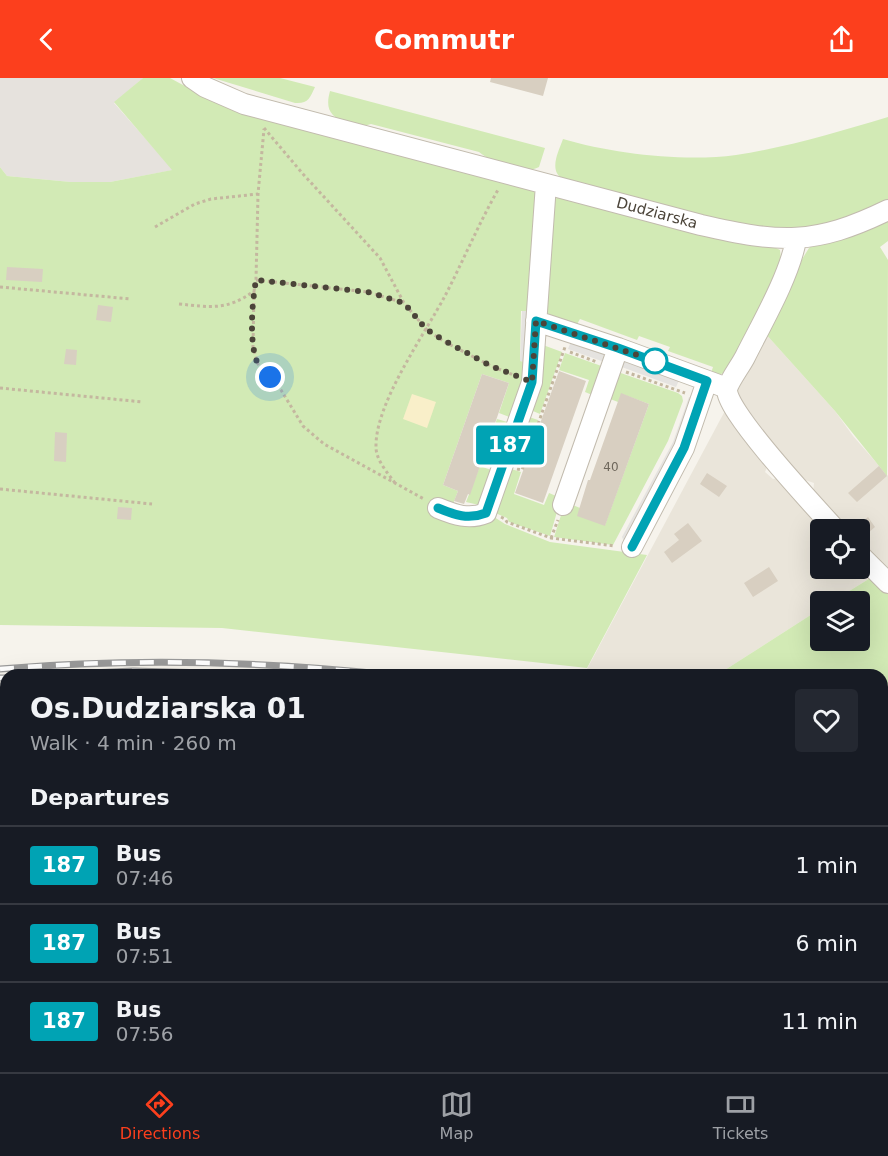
<!DOCTYPE html>
<meta charset="utf-8">
<style>
:root{--surface:#171b24;--page:#242831;--text:#f1f3f6;--muted:#9ea1a6;--line:#363941;--accent:#fc3f1d}
body{margin:0;font-family:"DejaVu Sans",sans-serif;background:var(--page);color:var(--text);height:100vh;display:flex;flex-direction:column;font-size:22px;white-space:nowrap}
*{box-sizing:border-box;margin:0}
p{font-size:20px;color:var(--muted)}
.icon{flex:none;width:33px;height:33px;fill:none;stroke:currentColor;stroke-width:2;stroke-linecap:round;stroke-linejoin:round}
.map{position:relative;flex:1;overflow:hidden}
.sheet{position:absolute;left:0px;top:591px;width:888px;height:404px;display:flex;flex-direction:column;background:var(--surface);border-radius:18px 18px 0 0;box-shadow:0 6px 24px #0002}
.sheet>*{flex:none}
.badge{padding:0 12px;border-radius:4px;font-size:21px;line-height:39px}
.tools{position:absolute;left:810px;top:441px;display:grid;gap:12px}
.tools a{display:grid;place-items:center;width:60px;height:60px;border-radius:6px;background:var(--surface);box-shadow:0 6px 24px #0002;font-size:30px}
.you{position:absolute;width:30px;height:30px;margin:-15px;border:4px solid #fff;border-radius:50%;background:#1a73e8;box-shadow:0 0 0 9px #1a73e833}
.map>.badge{position:absolute;translate:-50% -50%;box-shadow:0 0 0 3px #fff}
h2{padding:0 30px;font-size:22px;line-height:54px}
.round{display:grid;place-items:center;flex:none;width:63px;height:63px;border-radius:6px;background:var(--page)}
.summary{display:flex;align-items:center;justify-content:space-between;height:102px;padding:0 30px}
h1{font-size:28px;font-weight:600;line-height:45px}
ul{padding:0;list-style:none}
li{display:flex;align-items:center;gap:18px;height:78px;padding:0 30px;border-top:2px solid var(--line)}
li div{flex:1}
li b{display:block;font-size:22px}
li em{font-style:normal}
li .badge{min-width:66px;font-weight:700;text-align:center}
header{display:flex;justify-content:space-between;align-items:center;height:78px;padding:0 30px;background:var(--accent);color:#fff;font-size:27px;font-weight:600}
.tab-bar{display:flex;justify-content:space-around;align-items:center;height:84px;border-top:2px solid var(--line);background:var(--surface);font-size:16px;color:var(--muted)}
.tab-bar a{display:grid;justify-items:center;gap:3px}
.tab-bar .current{color:var(--accent)}
.map>svg:first-child{display:block}
.residential{fill:#eae5da}
.industrial{fill:#e6e2dd}
.green{fill:#d2eab5}
.sand{fill:#f9efc9}
.parking{fill:#e5e3e0}
.building{fill:#d8cfc1}
.lines{fill:none;stroke-linecap:round;stroke-linejoin:round}
.minor-casing{stroke:#c2bbae;stroke-width:22}
.path{stroke:#c4b79f;stroke-width:3;stroke-dasharray:3 3;stroke-linecap:butt}
.minor{stroke:#fff;stroke-width:20}
.rail-casing{stroke:#9a9a9a;stroke-width:7}
.rail{stroke:#fff;stroke-width:4.5;stroke-dasharray:14;stroke-linecap:butt}
.line-casing{stroke:#fff;stroke-width:14}
.line{stroke:#00a3b4;stroke-width:9}
.walk{stroke:#4b4439;stroke-width:6;stroke-dasharray:0 10.8}
.stop-dot{fill:#fff;stroke:#00a3b4;stroke-width:3}
.labels{text-anchor:middle;stroke-width:4.5;stroke-linejoin:round;paint-order:stroke}
.number-label{font-size:12px;fill:#6e675b}
.street-label{font-size:15px;fill:#4b4439;stroke:#fff}
</style>
<header><svg class="icon" aria-label="back" viewBox="0 0 24 24"><path d="M15 5l-7 7 7 7"/></svg>Commutr<svg class="icon" aria-label="share" viewBox="0 0 24 24"><path d="M12 15V3M7 8l5-5 5 5M5 13v7h14v-7"/></svg></header>
<div class="map">
<svg width="888" height="994" viewBox="0 0 888 994">
<rect width="100%" height="100%" fill="#f6f3ec"/>
<path class="residential" d="M764,254L835,333L853,358L888,398V496L860,469V452L843,451L813,416L814,405L799,400L741,331L736,316L738,306Z
M727,329L769,384L765,394L773,401L784,399L828,451L820,452V490H860V486L872,499L833,523L820,524V531L717,597H627L587,591Z"/>
<path class="industrial" d="M0,0H143L114,25L173,92L110,104H71L7,98L0,89Z"/>
<path class="green" d="M143,0H170L207,20L533,111L536,116L530,233H521L520,283L527,284L515,341L499,335L509,305L482,296L443,407L458,413L453,426L491,437L505,446L550,464L647,477L587,590L222,550L0,547V89L7,98L71,104H110L172,92L114,24Z
M213,0H280L315,9C310,20 308,26 295,25Z
M330,13L545,70L539,89C523,98 493,85 479,74L371,46C361,49 357,47 348,45C330,39 325,31 330,13Z
M888,39V122L851,139L809,150L771,151L707,140L564,102C548,93 558,75 563,61C614,76 685,84 736,77C788,69 838,54 888,39Z
M561,118L714,159L747,167L772,168L780,172L781,182L735,287C727,295 722,298 711,295L713,289L668,273L670,269L639,258L637,262L580,241L575,250L547,240L544,234L555,121Z
M888,143V163L880,169L888,182L887,398L835,333L764,254L777,222L809,170L815,165L864,152Z
M543,267L562,274L540,336L528,331Z
M565,275L607,290L597,319L585,314L589,302L559,292Z
M615,293L678,315L682,318L683,323L668,363L613,467L554,459L564,428L568,425L580,430L605,447L649,326L622,316L618,324L605,319Z
M526,338L538,342L521,389L510,384Z
M497,341L514,346L498,388L482,382Z
M480,388L494,393L479,427L466,424Z
M508,390L521,394L514,416L544,427L549,415L561,420L550,458L509,444L507,440L493,434Z
M872,499L888,514V619H882V597H717L820,531V562H860V524L833,523Z
M0,612L6,615V671L0,670Z
M882,667H888V718H882Z
M0,681L6,682V779L0,780Z
M882,783H888V872H882Z
M0,800H6V877L0,876Z
M0,895L6,896V988H882V967L888,968V994H0Z"/>
<path class="sand" d="M412,316L436,324L427,350L403,341Z"/>
<path class="parking" d="M522,233H530L526,284L520,283Z
M572,261L610,275L607,285L568,271Z
M622,279L680,300L676,309L619,288Z
M689,319L694,320L679,365L625,466L622,459L673,364Z"/>
<path class="building" d="M491,0H548L543,18L490,4Z
M7,189L43,191L42,204L6,202Z
M98,227L113,229L111,244L96,242Z
M66,271L77,272L76,287L64,286Z
M559,293L586,303L543,425L515,415Z
M482,296L509,305L470,417L468,416L464,426L454,423L458,413L443,407Z
M621,315L649,326L605,448L577,438L588,402H590Z
M55,354L67,355L66,384L54,383Z
M879,388L887,398L857,424L848,415Z
M707,395L727,408L719,419L700,406Z
M118,429L132,430L131,442L117,441Z
M868,439L875,449L860,462V446Z
M688,445L702,463L672,485L664,474L679,462L674,456Z
M769,489L778,503L753,519L744,505Z"/>
<g class="lines">
<defs>
<path id="minor" d="M192,0L205,9L244,26L701,147C780,165 814,168 888,132
M796,162C789,199 762,245 745,279C741,287 729,303 727,311C724,332 818,432 836,452
M536,243L618,270L727,310
M563,427L618,270
M438,430C455,437 469,442 486,435L532,304L546,106
M632,469L684,370L707,303
M860,477L888,505"/>
</defs>
<use href="#minor" class="minor-casing"/>
<path class="path" d="M264,50L303,96L380,180L404,225L426,251L443,263L491,288L516,298
M155,149L195,126L211,121L258,116
M256,202L368,214L404,225
M0,209L131,221
M254,213L253,269L258,286L281,312L303,348L324,366L424,421
M179,226C210,229 227,233 254,213L256,202L258,116L264,51
M570,274L597,284
M626,294L685,315
M0,310L143,324
M517,391L522,392L565,269
M395,405C387,394 376,382 376,369C375,325 425,256 446,216C464,181 479,145 499,110
M0,411L152,426
M501,439L505,441L507,444L551,460L615,468
M551,460L558,442"/>
<use href="#minor" class="minor"/>
<defs>
<path id="rail" d="M0,591C131,580 262,583 392,597
M48,597L133,593L284,597
M0,600H6
M882,644H888
M882,661H888
M0,675L6,676
M882,726H888
M882,767H888
M882,777H888
M0,784H6
M0,794H6
M882,880H888
M0,881L6,882
M882,902H888
M882,922H888
M882,934H888"/>
</defs>
<use href="#rail" class="rail-casing"/>
<use href="#rail" class="rail"/>
</g>
<g class="lines">
<defs>
<path id="line" d="M438,430C455,437 468,442 486,435L532,304L536,243L618,270L707,303L684,370L632,469"/>
</defs>
<use href="#line" class="line-casing"/>
<use href="#line" class="line"/>
<path class="walk" d="M270,299C266,295 260,290 257,284C249,263 252,225 256,202L368,214L404,225L426,251L443,262L491,288L532,304L536,243L655,283"/>
</g>
<circle class="stop-dot" cx="655" cy="283" r="12"/>
<g class="labels">
<g class="number-label">
<text x="611" y="393">40</text>
</g>
<g class="street-label">
<text transform="translate(657 135) rotate(15)" y="5">Dudziarska</text>
</g>
</g>
</svg>
<div class="tools">
<a><svg class="icon" aria-label="locate" viewBox="0 0 24 24"><circle cx="12" cy="12" r="6"/><path d="M12 2v4M12 18v4M2 12h4M18 12h4"/></svg></a>
<a><svg class="icon" aria-label="layers" viewBox="0 0 24 24"><path d="M12 4l9 5-9 5-9-5zM3 14l9 5 9-5"/></svg></a>
</div>
<div class="you" style="left:270px;top:299px"></div>
<b class="badge" style="left:510px;top:367px;background:#00a3b4;color:#fff">187</b>
<section class="sheet">
<div class="summary"><div><h1>Os.Dudziarska 01</h1><p>Walk · 4 min · 260 m</p></div><a class="round"><svg class="icon" aria-label="heart" viewBox="0 0 24 24"><path d="M12 20l-8-8c-3-5 5-10 8-4 3-6 11-1 8 4z"/></svg></a></div>
<h2>Departures</h2>
<ul>
<li><span class="badge" style="background:#00a3b4;color:#fff">187</span><div><b>Bus</b><p>07:46</p></div><em>1 min</em></li>
<li><span class="badge" style="background:#00a3b4;color:#fff">187</span><div><b>Bus</b><p>07:51</p></div><em>6 min</em></li>
<li><span class="badge" style="background:#00a3b4;color:#fff">187</span><div><b>Bus</b><p>07:56</p></div><em>11 min</em></li>
</ul>
</section>
</div>
<nav class="tab-bar">
<a class="current"><svg class="icon" aria-label="directions" viewBox="0 0 24 24"><path d="M12 3l9 9-9 9-9-9zM9 14v-3h6M13 9l2 2-2 2"/></svg>Directions</a>
<a><svg class="icon" aria-label="map" viewBox="0 0 24 24"><path d="M3 6l6-2 6 2 6-2v14l-6 2-6-2-6 2zM9 4v14M15 6v14"/></svg>Map</a>
<a><svg class="icon" aria-label="tickets" viewBox="0 0 24 24"><path d="M3 7h18v10H3zM15 7v10"/></svg>Tickets</a>
</nav>
